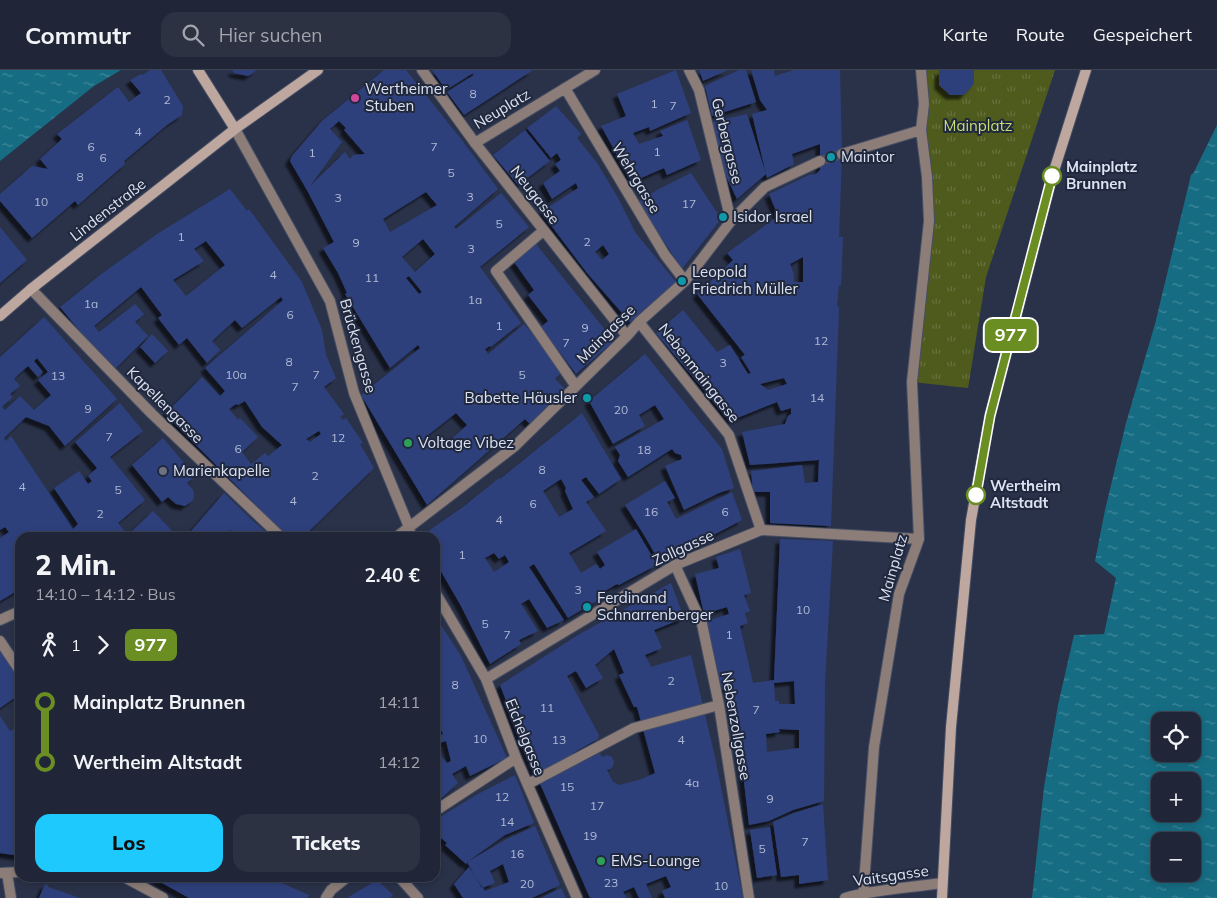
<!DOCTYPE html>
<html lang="de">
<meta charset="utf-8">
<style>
:root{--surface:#202637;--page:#2d3242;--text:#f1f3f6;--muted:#a2a5ad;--line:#3d4352;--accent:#1ec9fd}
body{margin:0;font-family:Mulish,sans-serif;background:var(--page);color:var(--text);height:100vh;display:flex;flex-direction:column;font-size:19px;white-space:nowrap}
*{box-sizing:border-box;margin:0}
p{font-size:16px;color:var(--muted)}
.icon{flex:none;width:28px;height:28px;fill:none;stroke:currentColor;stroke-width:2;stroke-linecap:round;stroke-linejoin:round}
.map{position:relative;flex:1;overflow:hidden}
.side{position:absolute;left:15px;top:462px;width:425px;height:350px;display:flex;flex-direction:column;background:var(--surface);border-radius:15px;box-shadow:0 2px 8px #0003,0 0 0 1px var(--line)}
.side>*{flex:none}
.badge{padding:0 10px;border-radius:8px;font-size:18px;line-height:32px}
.controls{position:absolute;left:1151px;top:642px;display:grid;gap:10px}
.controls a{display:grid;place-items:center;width:50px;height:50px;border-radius:10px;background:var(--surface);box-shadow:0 2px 8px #0003,0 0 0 1px var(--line);font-size:25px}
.map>.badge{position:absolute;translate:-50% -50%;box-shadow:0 0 0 2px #fff}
.legs{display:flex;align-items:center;gap:8px;height:55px;padding:0 20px;font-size:16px}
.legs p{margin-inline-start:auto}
.headline{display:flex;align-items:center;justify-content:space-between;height:85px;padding:0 20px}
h1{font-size:28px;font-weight:800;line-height:38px}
.primary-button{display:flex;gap:10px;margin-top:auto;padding:10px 20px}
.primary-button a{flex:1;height:58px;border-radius:15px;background:var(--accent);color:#111;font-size:20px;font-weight:800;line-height:58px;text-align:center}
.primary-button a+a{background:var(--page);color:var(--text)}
ul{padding:0 20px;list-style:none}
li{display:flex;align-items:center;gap:18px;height:60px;font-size:19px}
li i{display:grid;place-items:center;width:8px;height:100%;margin:0 6px;background:currentColor}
li i::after{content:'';width:12px;height:12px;margin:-6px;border:4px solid;border-radius:50%;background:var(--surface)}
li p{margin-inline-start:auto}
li:first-child i{background:linear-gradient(#0000 50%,currentColor 0)}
li:last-child i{background:linear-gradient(currentColor 50%,#0000 0)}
header{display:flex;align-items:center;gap:30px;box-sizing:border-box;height:70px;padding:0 25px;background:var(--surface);border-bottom:1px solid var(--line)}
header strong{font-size:24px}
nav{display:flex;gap:28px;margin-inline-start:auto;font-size:18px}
.search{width:350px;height:45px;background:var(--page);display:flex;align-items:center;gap:12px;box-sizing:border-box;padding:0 18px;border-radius:15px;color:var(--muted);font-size:19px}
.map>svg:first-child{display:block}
.grass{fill:url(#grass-tufts)}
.water{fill:url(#water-ripples);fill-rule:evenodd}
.building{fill:#2e407c;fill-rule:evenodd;filter:url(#shadow)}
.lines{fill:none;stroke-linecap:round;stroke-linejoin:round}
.street-tunnel{stroke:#454c62;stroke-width:10;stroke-dasharray:10 5;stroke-linecap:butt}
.lane-casing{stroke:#464e64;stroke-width:12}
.street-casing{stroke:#464e64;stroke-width:12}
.secondary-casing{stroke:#464e64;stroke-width:12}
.lane{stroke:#8c7d78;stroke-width:10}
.street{stroke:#8c7d78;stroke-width:10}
.secondary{stroke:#bea79f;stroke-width:10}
.line-1-casing{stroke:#fff;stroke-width:11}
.line-1{stroke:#6b8e23;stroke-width:8}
.hotel-dot{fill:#d1479c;stroke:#20283e;stroke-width:2}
.culture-dot{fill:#0f9aa8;stroke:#20283e;stroke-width:2}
.stop-1-dot{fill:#fff;stroke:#6b8e23;stroke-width:2.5}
.leisure-dot{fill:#2e9e5b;stroke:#20283e;stroke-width:2}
.worship-dot{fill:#6b7280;stroke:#20283e;stroke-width:2}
.labels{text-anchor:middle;stroke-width:4;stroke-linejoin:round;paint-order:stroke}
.number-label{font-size:12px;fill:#b0bad4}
.poi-label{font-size:15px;fill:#dce2f1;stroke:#20283e;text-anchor:start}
.street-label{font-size:15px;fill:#dce2f1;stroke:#20283e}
.park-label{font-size:15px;fill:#c8df75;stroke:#20283e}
.stop-label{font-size:15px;font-weight:bold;fill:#dce2f1;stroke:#20283e;text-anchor:start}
</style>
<header>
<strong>Commutr</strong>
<div class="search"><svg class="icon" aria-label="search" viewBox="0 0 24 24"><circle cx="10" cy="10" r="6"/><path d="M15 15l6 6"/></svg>Hier suchen</div>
<nav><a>Karte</a><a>Route</a><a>Gespeichert</a></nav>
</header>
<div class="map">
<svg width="1217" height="828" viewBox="0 0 1217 828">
<defs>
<pattern id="grass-tufts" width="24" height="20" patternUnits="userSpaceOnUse" patternTransform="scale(1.25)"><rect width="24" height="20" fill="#4f5b1d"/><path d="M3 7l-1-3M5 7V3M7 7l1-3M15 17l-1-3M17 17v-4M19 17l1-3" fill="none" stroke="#68723e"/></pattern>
<pattern id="water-ripples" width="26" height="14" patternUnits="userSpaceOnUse" patternTransform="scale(1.25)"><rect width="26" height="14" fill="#166d83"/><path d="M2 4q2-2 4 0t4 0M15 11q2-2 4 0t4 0" fill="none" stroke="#42889b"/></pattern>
<filter id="shadow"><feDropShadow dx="-4.5" dy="4.5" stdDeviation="1" flood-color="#0009"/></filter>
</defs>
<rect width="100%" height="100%" fill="#2a3249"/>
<path class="grass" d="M921,0H1055L986,207L968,318L912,312L929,151Z"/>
<path class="water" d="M0,0H121L94,16L0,91Z
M1217,55V828H1032L1044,717L1058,635L1074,565L1104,564L1116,508L1095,491L1105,440L1126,353L1155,254L1191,105L1194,102ZM1160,651H1192V684H1160ZM1160,711H1192V744H1160ZM1160,771H1192V804H1160Z"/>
<path class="building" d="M150,0H161L183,36L182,45L167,55L124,91L125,94L78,135L75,131L32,168L0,131V124L32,96L48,99L40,89L62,69L57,64L118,17L129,32L141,23L130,10L141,4L143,5Z
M232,0H257L248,6L234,3Z
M384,0H406L461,69L498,119L454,157L456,159L501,123L529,157L480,197L521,253L491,277L490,276L485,279L488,284L524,254L563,301L555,309L566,320L530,354L525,349L427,435L361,325L420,278L418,275L390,298L345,224L347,223L338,203L323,178L334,172L308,122L290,91L292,86L322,51ZM339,51L346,58L344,60L365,84L353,85L350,89L345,82L310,116L342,72L330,59ZM426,122L437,135L390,162L383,149ZM423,169L435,184L415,202L402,187ZM409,206L422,222L419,224L406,208ZM456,343L467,355L440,379L428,365Z
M432,0H533L464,45L447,22L474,5L473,3L446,20Z
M676,0L691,43L650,61L649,57L633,63L639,74L663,66L660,61L687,50L701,90L667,105L664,98L632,112L601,56L626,46L617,24Z
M699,0H728L703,11Z
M739,0H746L756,32L712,46L705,16Z
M751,0H774L775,6L794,0H840L842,84L839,167H843L841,215H839L837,236L839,237L831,456L770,453V422H753L751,401L802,395L805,413L818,412L819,390L750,395L742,362L785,354L788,346L791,344V338L781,341L777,332L730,351L656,263L683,240L717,282L730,275L748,304L751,303L741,287L745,285L697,224L733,190L727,183L778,146L769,124L809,105L816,104L820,100V74L792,84L794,94L767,108L766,104L737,129L723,100L712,52L747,44L766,104L752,44L767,40L760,30ZM803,187V212H794V204L790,194ZM784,308L787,314L768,320L760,314Z
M939,0H974V14L964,25H950L939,15Z
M556,36L581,64L577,68L597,93L617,126L635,162L676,212L630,252L587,203L541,142L578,118L576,113L552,129L543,113L560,101L555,94L561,90L557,83L551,88L527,58ZM603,175L609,184L602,190L595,182Z
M525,60L550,91L518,115L493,85Z
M691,103L721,149L682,199L638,132L657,120Z
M230,119L247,141L249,139L302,212L322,260L326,285L336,308L324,317L344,344L340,347L343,350L346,348L363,373L360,374L374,398L302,468H289L165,344L202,307L220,326L225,321L205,298L283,230L281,227L242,258L235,250L212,271L220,280L207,293L187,268L179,275L158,248L162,245L141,217L94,256L99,262L135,234L144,244L135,252L148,266L116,298L83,265L60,237L100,205L157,164ZM206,171L225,195L186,226L173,210L204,191L194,179ZM245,331L262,357L282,375L268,386L265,383L251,394L242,382L258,367L240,348L238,350L229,339L236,334L238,335ZM319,361L321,364L310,372L306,369Z
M0,157L27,190L0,213Z
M536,174L614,271L576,304L541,257L548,251L528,225L534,220L514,192Z
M44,247L117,329L65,376L49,356L26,347L4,368L6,371L11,366L73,459L78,454L54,418L79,401L88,414L92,411L88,406L97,398L75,372L120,333L143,361L110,387L145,430L118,453L128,465L153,441L179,468H20V519L0,531V468L9,462L5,457L0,460V287ZM37,288L48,302L38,310L51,325L34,340L20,326L5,340L2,337L13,327L10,324L20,316L14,309L19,304L28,296L38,307L43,302L34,291Z
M152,264L168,281L155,293L140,277Z
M645,284L722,379L734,418L719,423L684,440L665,396L682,389L681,385L675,383L672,379L628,407L618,391L620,385L615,377L664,349L655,335L639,345L645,356L613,374L589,331Z
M582,343L621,409L599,424L586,407L581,410L594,427L586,432L606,461L569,483L581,503L596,494L600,499L605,495L597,482L636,459L656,493L653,497L619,515L617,514L596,526L598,530L568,548L534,494L529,497L564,550L547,558L529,529L521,534L538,561L519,570L521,574L490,594L461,536L435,491V468H422L421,466L463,437L499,408L500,409ZM561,409L566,418L565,421L573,439L559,447L543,421ZM494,483L499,489L505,485L509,492L494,502L485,488Z
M163,368L195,406L187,413L193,420L194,425L193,430L185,436L176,434L168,427L162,432L132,395Z
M665,411L675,428L667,432L676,449L732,422L742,450L702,471L662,496L644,465L625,435Z
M224,423L252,450L273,468H231L234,464L230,460L223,468H185Z
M780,469L833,471L825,611L824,731L793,740L769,751L749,755L733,618L722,620L707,551L729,544L727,537L704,544L695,504L719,498L716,487L740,479L751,523L744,525L750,541L745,543L748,553L740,556L753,613L774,610ZM794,611L795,634H779V631H775L774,613ZM779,659L799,660V678L767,682L766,664L780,662Z
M671,513L684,548L654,560L662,578L645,585L651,597L691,585L715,687L743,828H665L662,821L671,817L666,806L646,814L652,828H639L634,817L623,822L627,828H590L521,670L500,615L578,565ZM614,579L624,603L619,605L634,637H637L655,703L642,709L619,715L613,712L607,700L612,698L614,692L612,687L607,685L602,687L600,683L578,694L573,683L598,669L599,665L567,606L576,601L586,618L603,608L595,595Z
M435,546L461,586L507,688L470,706L466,696L452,704L458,713L435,734V677L447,693L451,691L446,671L440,673L437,667L443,664L436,651H435Z
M0,580L15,603L17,601L20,606V624L0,638Z
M0,646L10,661L20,655V686L14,689L20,696V786L0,783Z
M515,705L534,753L505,765L467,792L507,769L535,756L560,815L532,828H463L454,814L469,797L485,821L509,812L503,794L490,801L495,813L482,818L467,792L466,794L445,775L447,773L435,763V750L478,724Z
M823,734L828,810L799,814V805L781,807L773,752L794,743Z
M770,757L777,805L757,808L750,760Z
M153,808H270L309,825L307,828H189Z
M377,810L393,825L390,828H347Z
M45,814L48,815V817L80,828H39Z
M561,818L566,828H541Z"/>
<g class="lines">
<path class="street-tunnel" d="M820,91L842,84"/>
<defs>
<path id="lane" d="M422,0L475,73
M31,219L152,344L282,468"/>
<path id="street" d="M595,0L475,73L627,266
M689,0L699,20L731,151
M565,18L665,185L685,211
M235,59L330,231L354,323L409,457L411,468
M842,84L921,60
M543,161L496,201L575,315
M639,252L729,365L761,460
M395,468L515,376L627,266L639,252L685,211L731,151L765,117L820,91
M675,495L702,554L719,635L749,828
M435,522L486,609L516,688L577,828
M0,550L20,541
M0,571L20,601
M486,609L675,495L761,460L919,469
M528,714L634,658L719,635
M435,741L516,688
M0,803L20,802
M7,803L11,828
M126,808L163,828
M400,808L418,828
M326,828L331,820L346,808
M845,828C876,819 909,818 942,813
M863,828L874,677L899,524L919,469L912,312L929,151L927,107L921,60L924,34L921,0"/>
<path id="secondary" d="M198,0L235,59
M0,246L31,219L235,59L318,0
M942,828L951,657L971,450L990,345L1015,250L1052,107L1086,0"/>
</defs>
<use href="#lane" class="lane-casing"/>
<use href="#street" class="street-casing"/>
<use href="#secondary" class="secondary-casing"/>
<use href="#lane" class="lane"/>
<use href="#street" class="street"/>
<use href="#secondary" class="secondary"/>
</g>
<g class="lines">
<defs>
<path id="line-1" d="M976,425L990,346L1052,106"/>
</defs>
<use href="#line-1" class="line-1-casing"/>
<use href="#line-1" class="line-1"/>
</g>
<circle class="hotel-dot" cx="355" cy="28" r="5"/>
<g class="culture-dot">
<circle cx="831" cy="87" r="5"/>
<circle cx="723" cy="147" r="5"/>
<circle cx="682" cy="211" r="5"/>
<circle cx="587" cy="328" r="5"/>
<circle cx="587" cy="537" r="5"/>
</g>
<g class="stop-1-dot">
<circle cx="1052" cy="106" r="9"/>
<circle cx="976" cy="425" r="9"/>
</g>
<g class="leisure-dot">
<circle cx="408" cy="373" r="5"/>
<circle cx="601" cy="791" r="5"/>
</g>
<circle class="worship-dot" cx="163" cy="401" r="5"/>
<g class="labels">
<g class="number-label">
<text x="473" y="28">8</text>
<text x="167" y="34">2</text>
<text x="654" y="38">1</text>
<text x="673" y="40">7</text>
<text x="138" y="66">4</text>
<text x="91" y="81">6</text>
<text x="434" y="81">7</text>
<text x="657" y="86">1</text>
<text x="312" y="87">1</text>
<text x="103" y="92">6</text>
<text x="451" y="107">5</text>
<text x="80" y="111">8</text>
<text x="470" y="131">3</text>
<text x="338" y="132">3</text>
<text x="41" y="136">10</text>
<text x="689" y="138">17</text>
<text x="499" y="158">5</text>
<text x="181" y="171">1</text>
<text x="587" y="176">2</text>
<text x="356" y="177">9</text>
<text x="471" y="183">3</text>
<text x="273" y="209">4</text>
<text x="372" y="212">11</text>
<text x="475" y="234">1a</text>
<text x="91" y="238">1a</text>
<text x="290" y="249">6</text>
<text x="499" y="260">1</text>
<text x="585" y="262">9</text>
<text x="821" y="275">12</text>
<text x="566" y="277">7</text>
<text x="289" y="296">8</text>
<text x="723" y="297">3</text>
<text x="236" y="309">10a</text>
<text x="316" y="309">7</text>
<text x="522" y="309">5</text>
<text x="58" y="310">13</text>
<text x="295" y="321">7</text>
<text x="817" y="332">14</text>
<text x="88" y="343">9</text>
<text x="621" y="344">20</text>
<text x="109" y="371">7</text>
<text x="338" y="372">12</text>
<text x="238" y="383">6</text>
<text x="644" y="384">18</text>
<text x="542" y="404">8</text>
<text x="315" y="410">2</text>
<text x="22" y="421">4</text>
<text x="118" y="424">5</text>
<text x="293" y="435">4</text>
<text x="533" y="438">6</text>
<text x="651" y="446">16</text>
<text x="725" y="446">6</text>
<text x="100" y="448">2</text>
<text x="499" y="454">4</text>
<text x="462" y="489">1</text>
<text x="578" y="524">3</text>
<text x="803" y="544">10</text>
<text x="485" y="558">5</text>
<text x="507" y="569">7</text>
<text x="729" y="569">1</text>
<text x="671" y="615">2</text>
<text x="455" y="619">8</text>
<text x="547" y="642">11</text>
<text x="756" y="644">7</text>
<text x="480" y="673">10</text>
<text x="559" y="674">13</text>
<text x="681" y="674">4</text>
<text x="692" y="717">4a</text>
<text x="567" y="721">15</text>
<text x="502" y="731">12</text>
<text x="770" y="733">9</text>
<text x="597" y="740">17</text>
<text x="507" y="756">14</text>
<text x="590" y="770">19</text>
<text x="805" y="776">7</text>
<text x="762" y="783">5</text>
<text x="517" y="788">16</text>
<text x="611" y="817">23</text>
<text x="527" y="818">20</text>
<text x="721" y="820">10</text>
</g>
<g class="poi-label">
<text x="365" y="24">Wertheimer<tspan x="365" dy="17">Stuben</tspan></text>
<text x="841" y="92">Maintor</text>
<text x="733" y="152">Isidor Israel</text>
<text x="692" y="207">Leopold<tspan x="692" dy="17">Friedrich Müller</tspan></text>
<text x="577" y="333" text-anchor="end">Babette Häusler</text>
<text x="418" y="378">Voltage Vibez</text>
<text x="173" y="406">Marienkapelle</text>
<text x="597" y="533">Ferdinand<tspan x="597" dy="17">Schnarrenberger</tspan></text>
<text x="611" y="796">EMS-Lounge</text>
</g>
<g class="street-label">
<text transform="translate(502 39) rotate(-31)" y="5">Neuplatz</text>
<text transform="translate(727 71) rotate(76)" y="5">Gerbergasse</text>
<text transform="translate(636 108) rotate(59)" y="5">Wehrgasse</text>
<text transform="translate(535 125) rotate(52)" y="5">Neugasse</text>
<text transform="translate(108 140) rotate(-38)" y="5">Lindenstraße</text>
<text transform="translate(606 264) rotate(-45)" y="5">Maingasse</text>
<text transform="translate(358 276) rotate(74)" y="5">Brückengasse</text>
<text transform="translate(699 303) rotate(52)" y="5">Nebenmaingasse</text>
<text transform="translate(165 335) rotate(45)" y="5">Kapellengasse</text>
<text transform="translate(683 478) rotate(-25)" y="5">Zollgasse</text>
<text transform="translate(893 498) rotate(-74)" y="5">Mainplatz</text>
<text transform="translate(736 656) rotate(80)" y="5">Nebenzollgasse</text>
<text transform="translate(525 667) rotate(68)" y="5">Eichelgasse</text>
<text transform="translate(891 806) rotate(-8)" y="5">Vaitsgasse</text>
</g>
<g class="park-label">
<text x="978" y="61">Mainplatz</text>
</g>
<g class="stop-label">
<text x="1066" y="102">Mainplatz<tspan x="1066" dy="17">Brunnen</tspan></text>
<text x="990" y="421">Wertheim<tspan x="990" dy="17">Altstadt</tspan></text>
</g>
</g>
</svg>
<div class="controls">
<a><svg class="icon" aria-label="locate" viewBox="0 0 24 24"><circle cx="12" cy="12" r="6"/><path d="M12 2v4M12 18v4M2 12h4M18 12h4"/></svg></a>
<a>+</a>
<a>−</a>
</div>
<b class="badge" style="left:1011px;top:265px;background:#6b8e23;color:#fff">977</b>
<section class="side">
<div class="headline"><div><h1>2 Min.</h1><p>14:10 – 14:12 · Bus</p></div><b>2.40 €</b></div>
<div class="legs"><svg class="icon" aria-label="walk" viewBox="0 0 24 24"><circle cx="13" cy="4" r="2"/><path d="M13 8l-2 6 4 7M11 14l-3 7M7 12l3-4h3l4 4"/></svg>1<svg class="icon" aria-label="forward" viewBox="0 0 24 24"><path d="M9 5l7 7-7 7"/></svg><b class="badge" style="background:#6b8e23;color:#fff">977</b></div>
<ul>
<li><i style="color:#6b8e23"></i><b>Mainplatz Brunnen</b><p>14:11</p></li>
<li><i style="color:#6b8e23"></i><b>Wertheim Altstadt</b><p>14:12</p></li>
</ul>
<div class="primary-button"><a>Los</a><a>Tickets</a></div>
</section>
</div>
